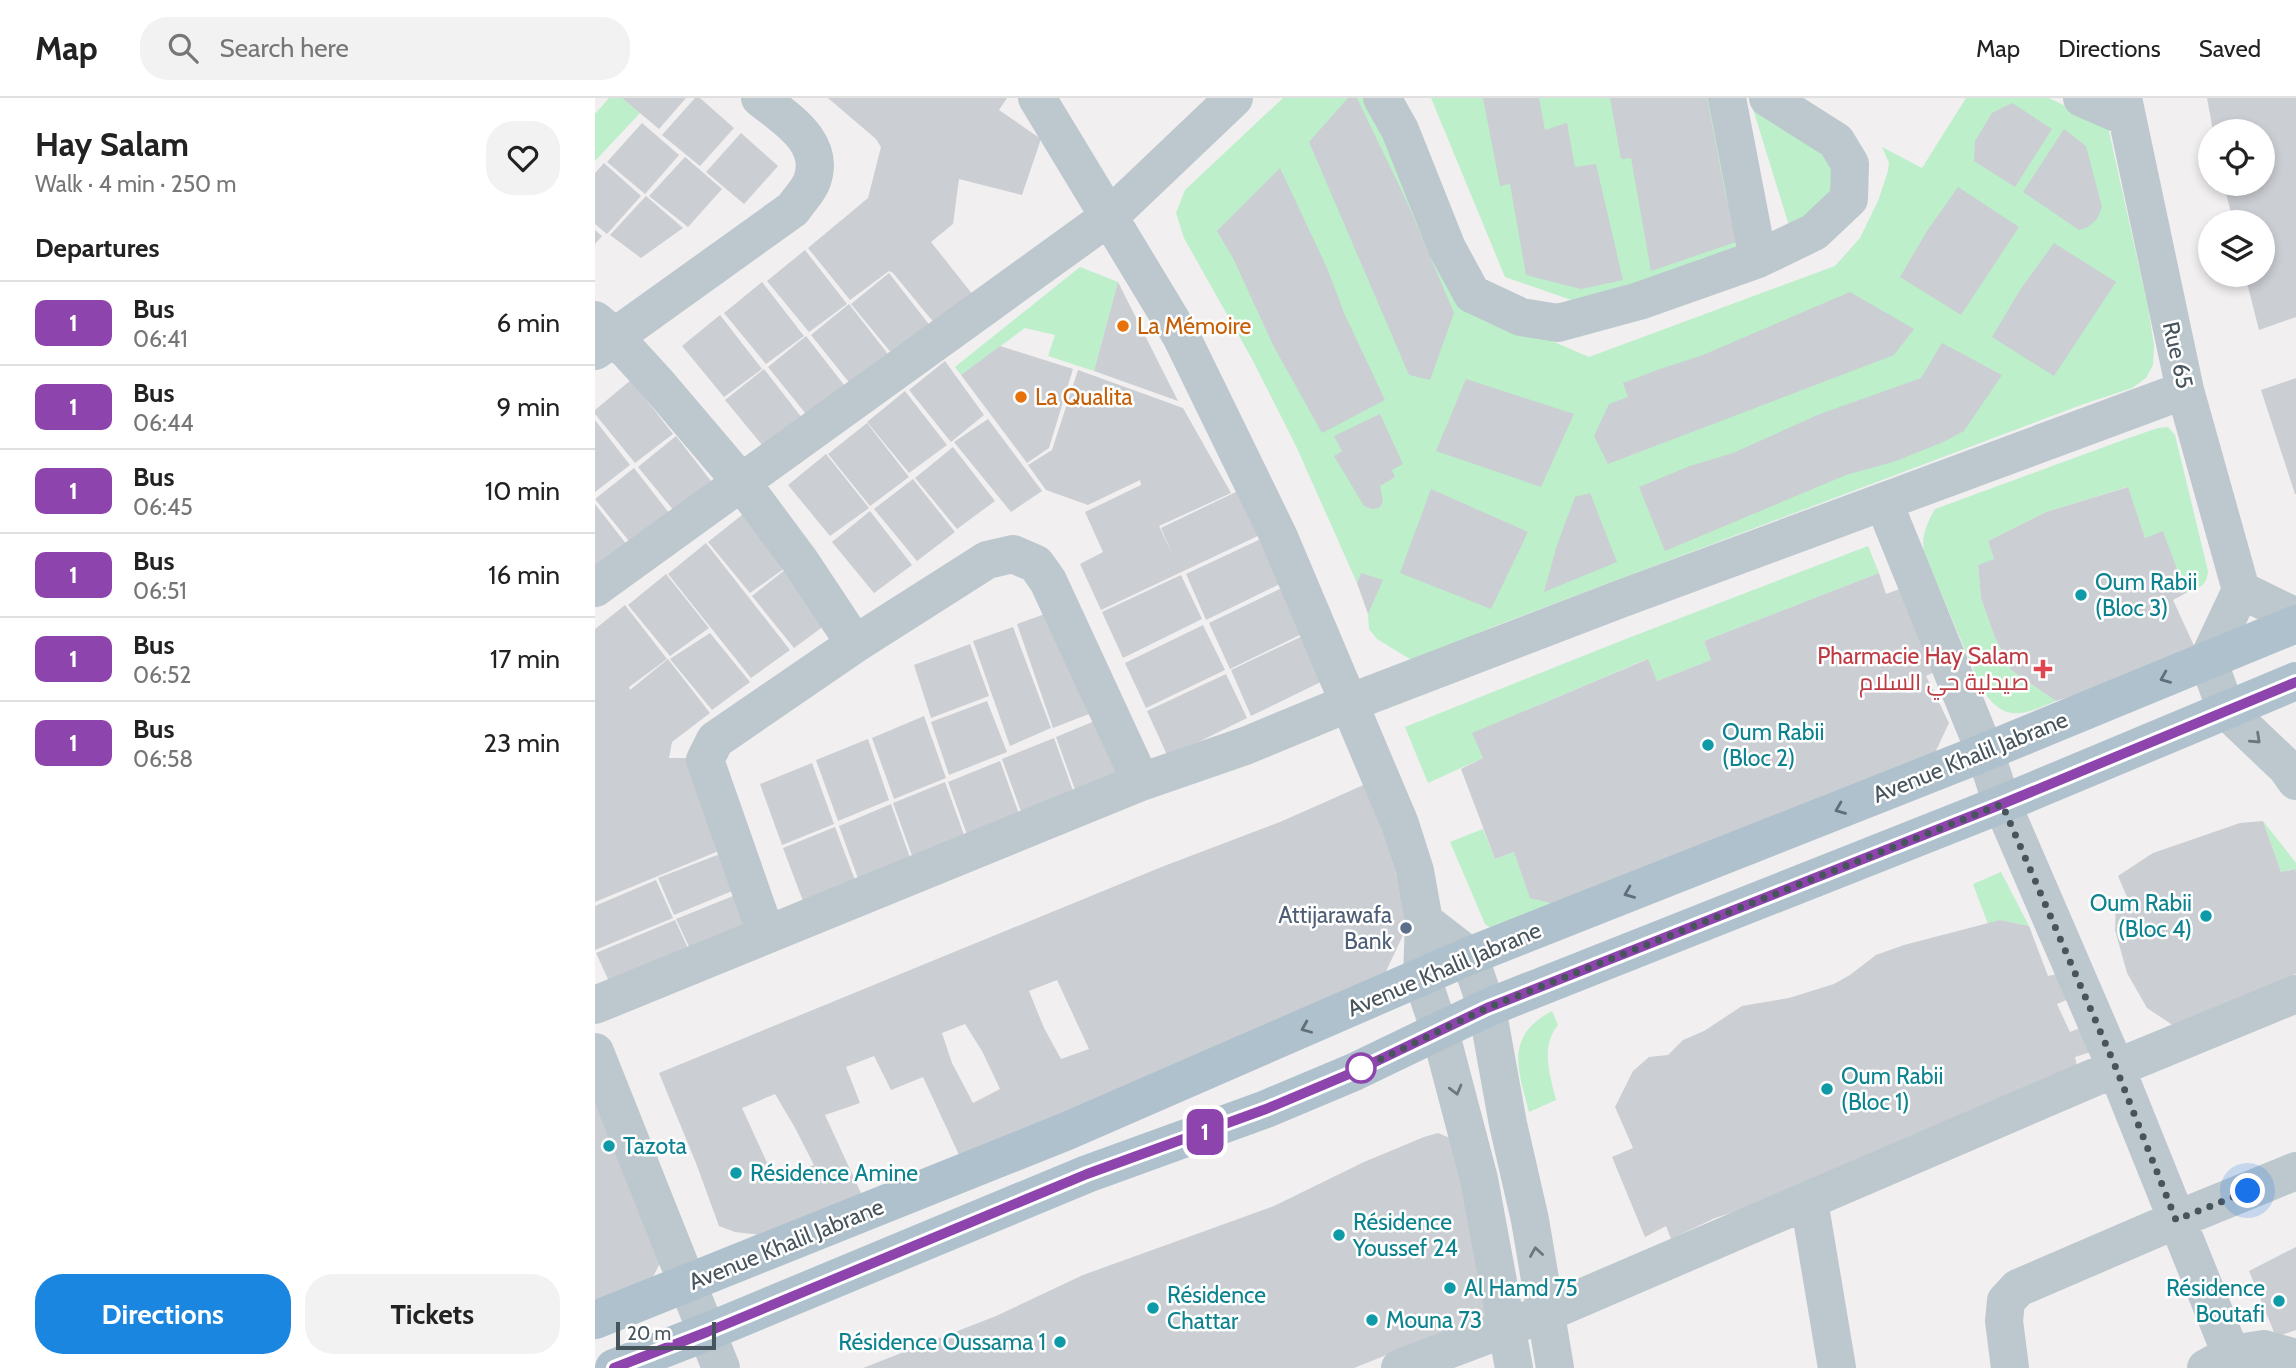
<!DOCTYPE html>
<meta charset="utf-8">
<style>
:root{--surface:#fff;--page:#f2f2f2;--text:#222;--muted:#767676;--line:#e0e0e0;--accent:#1a86e0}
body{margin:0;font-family:Cabin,Cairo,sans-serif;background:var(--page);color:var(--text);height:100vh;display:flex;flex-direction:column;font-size:26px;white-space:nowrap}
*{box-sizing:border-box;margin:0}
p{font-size:23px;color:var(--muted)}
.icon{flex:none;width:38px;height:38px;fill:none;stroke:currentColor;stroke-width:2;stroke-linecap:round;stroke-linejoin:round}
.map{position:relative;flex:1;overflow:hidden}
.drawer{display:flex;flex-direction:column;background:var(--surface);width:595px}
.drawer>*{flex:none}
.badge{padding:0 14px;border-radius:10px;font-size:24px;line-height:46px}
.fabs{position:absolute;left:1603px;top:21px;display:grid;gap:14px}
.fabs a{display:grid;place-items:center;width:77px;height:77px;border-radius:50%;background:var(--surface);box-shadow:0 4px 10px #0003;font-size:35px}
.scale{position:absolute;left:21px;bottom:18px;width:100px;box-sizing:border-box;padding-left:7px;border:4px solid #47545c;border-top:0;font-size:19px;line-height:24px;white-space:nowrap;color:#47545c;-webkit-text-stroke:5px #fff;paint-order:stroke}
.you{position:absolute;width:35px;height:35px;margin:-18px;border:5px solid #fff;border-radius:50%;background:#1a73e8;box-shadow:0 0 0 10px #1a73e833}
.map>.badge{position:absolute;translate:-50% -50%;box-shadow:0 0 0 4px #fff}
h2{padding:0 35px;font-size:26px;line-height:63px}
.round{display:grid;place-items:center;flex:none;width:74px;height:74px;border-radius:28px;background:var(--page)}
.headline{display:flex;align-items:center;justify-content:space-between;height:119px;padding:0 35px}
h1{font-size:33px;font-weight:800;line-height:52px}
.action{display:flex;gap:14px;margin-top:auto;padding:14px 35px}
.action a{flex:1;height:80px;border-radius:28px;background:var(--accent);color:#fff;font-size:28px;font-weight:800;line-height:80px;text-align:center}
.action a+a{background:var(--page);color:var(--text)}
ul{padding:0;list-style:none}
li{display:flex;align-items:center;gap:21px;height:84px;padding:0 35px;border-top:2px solid var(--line)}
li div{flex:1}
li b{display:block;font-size:26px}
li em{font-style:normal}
li .badge{min-width:77px;font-weight:700;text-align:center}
header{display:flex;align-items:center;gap:42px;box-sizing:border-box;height:98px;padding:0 35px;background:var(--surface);border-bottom:2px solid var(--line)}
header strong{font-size:33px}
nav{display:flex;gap:38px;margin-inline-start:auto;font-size:24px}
.search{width:490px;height:63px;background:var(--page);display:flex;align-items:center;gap:18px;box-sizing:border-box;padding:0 24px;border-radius:28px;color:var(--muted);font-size:26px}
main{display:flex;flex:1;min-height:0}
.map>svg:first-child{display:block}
.green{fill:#bdefcb}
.building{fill:#cbced3;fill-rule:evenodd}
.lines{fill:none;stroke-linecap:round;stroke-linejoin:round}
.minor{stroke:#bdc8ce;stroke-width:38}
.major{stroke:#aec1cd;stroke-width:38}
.oneway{stroke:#616f78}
.oneway2{stroke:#6a777e}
.line-casing{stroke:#fff;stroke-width:16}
.line{stroke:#8e44ad;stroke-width:10}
.walk{stroke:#47545c;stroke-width:7;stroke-dasharray:0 12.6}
.food-dot{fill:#e8710a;stroke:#fff;stroke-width:2.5}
.culture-dot{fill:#0f9aa8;stroke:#fff;stroke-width:2.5}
.health-dot{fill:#e0444e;stroke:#fff;stroke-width:2.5}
.service-dot{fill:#5c6f8a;stroke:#fff;stroke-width:2.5}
.stop-dot{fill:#fff;stroke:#8e44ad;stroke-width:3.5}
.labels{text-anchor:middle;stroke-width:5;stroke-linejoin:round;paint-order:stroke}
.food-label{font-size:23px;fill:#c56008;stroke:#fff;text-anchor:start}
.street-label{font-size:23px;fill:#47545c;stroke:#fff}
.culture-label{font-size:23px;fill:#0d838f;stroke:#fff;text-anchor:start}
.health-label{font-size:23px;fill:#be3a42;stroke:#fff;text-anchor:end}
.service-label{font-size:23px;fill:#4e5e75;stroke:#fff;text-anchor:end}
</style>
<header>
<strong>Map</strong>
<div class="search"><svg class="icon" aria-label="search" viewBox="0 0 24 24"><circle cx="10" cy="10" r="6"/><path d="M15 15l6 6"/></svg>Search here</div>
<nav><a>Map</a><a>Directions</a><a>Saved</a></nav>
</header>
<main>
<section class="drawer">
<div class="headline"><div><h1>Hay Salam</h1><p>Walk · 4 min · 250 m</p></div><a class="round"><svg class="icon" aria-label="heart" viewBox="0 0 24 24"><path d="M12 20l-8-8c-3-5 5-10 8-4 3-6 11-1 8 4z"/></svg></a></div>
<h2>Departures</h2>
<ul>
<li><span class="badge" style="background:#8e44ad;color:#fff">1</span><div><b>Bus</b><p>06:41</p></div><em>6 min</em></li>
<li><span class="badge" style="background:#8e44ad;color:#fff">1</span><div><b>Bus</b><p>06:44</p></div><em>9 min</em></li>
<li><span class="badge" style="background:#8e44ad;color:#fff">1</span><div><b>Bus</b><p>06:45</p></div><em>10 min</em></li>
<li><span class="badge" style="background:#8e44ad;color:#fff">1</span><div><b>Bus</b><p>06:51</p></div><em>16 min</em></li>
<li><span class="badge" style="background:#8e44ad;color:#fff">1</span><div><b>Bus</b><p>06:52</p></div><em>17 min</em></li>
<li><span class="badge" style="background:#8e44ad;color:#fff">1</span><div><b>Bus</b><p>06:58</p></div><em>23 min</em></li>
</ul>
<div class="action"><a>Directions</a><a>Tickets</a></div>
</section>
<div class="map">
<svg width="1701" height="1270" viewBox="0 0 1701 1270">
<rect width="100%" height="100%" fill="#f1efef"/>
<path class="green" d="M14,0H27L45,15L0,63V16Z
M688,0H776L892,215L994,259L1240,168L1265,140L1283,103L1293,73L1294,65L1287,49L1327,70L1371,0H1454L1513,29L1553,209L1559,247L1558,267L1551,280L1537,290L1486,307L900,528L835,557L815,561L782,541L774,531L773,516L775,507L766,475L762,485L701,348L657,261L589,140L581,115L590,92Z
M836,0H1120L1151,152L982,204L910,179Z
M1166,10L1233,49L1242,97L1195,131L1158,11Z
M485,169L523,184L499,273L453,258L460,237L430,230L366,277L360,269Z
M1573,329L1580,337L1613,473C1612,488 1604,490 1591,495L1568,434L1550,440L1532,389L1451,414L1393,443L1399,461L1383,468L1386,500L1399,537L1416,572L1461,603C1427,617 1410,626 1386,590L1329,454C1326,438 1332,425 1340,411L1531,341L1563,330Z
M1273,448L1284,475L1109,543L1116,562L1062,583L1052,561L878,635L888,660L833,685L810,629L1036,539Z
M1668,723L1701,765V775L1699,771L1686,774Z
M888,731L900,761L919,754L936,800L971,809L897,831L890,826L855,744Z
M1406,774L1434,828L1405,822L1393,826L1378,786Z
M957,913L963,927C945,949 955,977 961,1002L934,1014C923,970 909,939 957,913Z"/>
<path class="building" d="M27,0H91L64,31Z
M100,0H105L139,30L105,68L67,37Z
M233,0H412L404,12L446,41L427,97L364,81L358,126L336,144L378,197L340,226L298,175L294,173L255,202L213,150L273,100L286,49L281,41Z
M753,0H762L812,104L859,215L835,282L814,277L714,44Z
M888,0H944L950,32L972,25L980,69L1001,66L1028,182L986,191L931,177L915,86L905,88Z
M1015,0H1112L1130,94L1144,143L1056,173L1036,60L1026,61Z
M1612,0H1701V219L1664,232L1650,177H1668V124H1638L1629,86H1668V33H1618Z
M1417,5L1457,31L1420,89L1379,63L1380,43L1397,15Z
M47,25L84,57L50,96L12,64Z
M1469,31L1491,48L1507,109L1502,121L1493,129L1484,132L1428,94Z
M146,35L183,68L149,106L111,74Z
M90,59L127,91L93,129L54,98Z
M9,65L46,98L12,136L0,126V75Z
M685,70L733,172L749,215L790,302L727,335L679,249L638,160L622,133Z
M1363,89L1424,129L1366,217L1305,179L1332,133Z
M51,98L88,130L46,160L15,137Z
M0,132L7,138L0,146Z
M1459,145L1521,184L1459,278L1397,239L1425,192Z
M210,152L252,206L214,234L172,183Z
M294,175L336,229L298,257L256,206Z
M167,184L209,238L171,266L129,215Z
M523,184L583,303L499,273Z
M1255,194L1319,231L1299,257L1013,366L999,338L1014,306L1033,299L1028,285L1062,272L1108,257Z
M254,206L296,260L257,288L216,237Z
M125,217L167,271L129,299L87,248Z
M211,238L253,292L215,321L173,269Z
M1347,245L1407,277L1369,333L1348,344L1301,363L1251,377L1070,453L1044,389L1095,368L1138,355L1225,316L1326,280Z
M405,248L478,271L454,350L432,365L366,277Z
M350,263L389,317L356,344L314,292Z
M169,271L211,325L172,353L130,302Z
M483,272L588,310L636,395L564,428L578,458L566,430L645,392L667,436L506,512L485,466L508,454L490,414L546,387L545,382L493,407L451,392L433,367L457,352Z
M1701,280V396H1700L1666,292Z
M871,281L979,316L946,389L841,353Z
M36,282L78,336L40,365L0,316V312Z
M310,293L352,347L314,375L272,324Z
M785,316L808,366L797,372L800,379L785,388L788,404L784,410L777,411L769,408L739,358L747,353L739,338Z
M393,321L447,393L416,414L359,344Z
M0,322L35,367L0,394Z
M272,325L314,379L275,408L233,356Z
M81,338L123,392L85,420L43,369Z
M358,349L400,403L362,431L320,380Z
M231,356L274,410L235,438L193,387Z
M39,370L81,424L42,453L0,401Z
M318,381L360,434L322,463L279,411Z
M1533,389L1550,440L1568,433L1591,495L1578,502L1601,552L1527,583L1461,603L1416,572L1399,537L1386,500L1383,467L1399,461L1393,443L1451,414Z
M836,391L933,434L896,511L805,475Z
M995,395L1022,464L949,494L962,447L980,399Z
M0,406L36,452L0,480Z
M152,413L194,467L155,495L113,444Z
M275,413L317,467L279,495L237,444Z
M670,439L691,483L611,522L591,476Z
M111,445L195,552L156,580L73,476Z
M195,468L237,522L199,550L157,498Z
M766,475L788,482L773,516L762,485Z
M1284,475L1291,496L1310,489L1342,573L1331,578L1354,625L1338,659L971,809L935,800L919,754L900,761L866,671L888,660L877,635L1053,561L1062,583L1116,562L1109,543Z
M71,476L114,530L75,558L33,507Z
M586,477L607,521L528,560L507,514Z
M693,487L715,532L635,571L614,525Z
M30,507L72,561L34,589L35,592L73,561L115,615L77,644L74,660H94L131,750L0,804V531Z
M461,512L499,614L458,630L422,526Z
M608,527L630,572L551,610L530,565Z
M418,529L456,630L415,648L378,543Z
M115,535L155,584L117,612L75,561Z
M714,535L736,579L656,618L636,572Z
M375,546L394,598L336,620L319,567Z
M631,576L652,620L573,659L552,613Z
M392,603L412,654L354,677L336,624Z
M329,618L351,680L299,701L277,640Z
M512,618L535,679L483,700L461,639Z
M459,640L481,701L429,722L407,661Z
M273,641L294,702L243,723L221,662Z
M405,663L427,724L375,745L353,684Z
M217,665L239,726L187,747L165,686Z
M350,684L372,745L320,766L298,705Z
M773,685L815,822L787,882L365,1059L328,979L296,992L279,958L251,969L265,1005L230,1017L270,1104L166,1137L140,1134L124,1128L101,1065L64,975L569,768L685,724ZM462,882L494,951L466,961L449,930L434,893ZM370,926L387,953L405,991L378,1005L357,965L347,935ZM180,996L199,1028L219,1067L180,1082L147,1010Z
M296,706L318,768L266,789L244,728Z
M1668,723L1686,774L1700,771L1701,775V876L1579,928L1552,910L1532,875L1520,832L1521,804L1532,799L1523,778L1558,755L1645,725Z
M240,729L263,790L211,811L188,750Z
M135,752L147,789L79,817L63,780Z
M61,782L78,820L0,852V808Z
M148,794L163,830L98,857L81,821Z
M80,822L97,859L18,892L1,855Z
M1405,822L1434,828L1453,878L1467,875L1476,900L1462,906L1475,934L1488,929L1499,953L1480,959L1483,972L1157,1108L1120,1120L1076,1141L1071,1128L1050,1139L1017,1059L1038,1050L1020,1009L1038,973L1054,959L1073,957L1088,942L1109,933L1147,908L1194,900L1239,886L1255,877L1281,857L1309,847Z
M0,1003L69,1157L57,1181L0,1212Z
M843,1035L857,1041L899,1214L759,1270H268L401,1218L488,1177L679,1108L769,1064L829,1039Z
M1701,1149V1232L1681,1239L1654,1173Z"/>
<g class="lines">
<path class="minor" d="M442,0L586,238L683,437L805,726L820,773L829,823L827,880L845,933L884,1081L919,1270
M787,0L805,32L852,150L877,196L926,219L963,225L1044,203L1163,161L1219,134L1254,101L1255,66L1241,43L1173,0
M1132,0L1163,161
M1487,0L1531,19
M1528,0L1590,292L1646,492L1613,562L1631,612L1691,669L1701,683
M0,222L19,238L62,285L147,385L205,463L260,546
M0,253L198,111C204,102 214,92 217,83C231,44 191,21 165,0
M1289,405L1390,654L1407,706L1521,970L1636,1256
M0,490L515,118L639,0
M1646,492L1701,519
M829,823L874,858L892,910L913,1026L935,1122L960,1270
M171,836L110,662L120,642L260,546L392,462L418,456L441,466L453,483L546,684
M0,907L546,684L650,648L754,605L1028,500L1590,292
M0,954L126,1270
M1214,1103L1242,1270
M805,1270L951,1215L1521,970L1701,896
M1415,1270L1409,1223L1411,1203L1423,1190L1581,1122L1701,1073
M1611,1270L1636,1256L1669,1251L1701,1260"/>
<path class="major" d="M0,1222L472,1033L874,858L1390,654L1701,526
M19,1270L112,1234L492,1076L671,1011L759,974L892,910L1407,706L1701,583"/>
</g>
<defs><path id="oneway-chevron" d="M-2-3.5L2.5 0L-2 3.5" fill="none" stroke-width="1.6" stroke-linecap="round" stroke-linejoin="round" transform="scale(1.75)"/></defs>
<g class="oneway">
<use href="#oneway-chevron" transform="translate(1570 580) rotate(158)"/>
<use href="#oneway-chevron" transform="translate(1245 711) rotate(158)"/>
<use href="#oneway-chevron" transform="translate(1034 795) rotate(158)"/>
<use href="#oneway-chevron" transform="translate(711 930) rotate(157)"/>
</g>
<g class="oneway2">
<use href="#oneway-chevron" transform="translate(1661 641) rotate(43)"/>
<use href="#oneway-chevron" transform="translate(861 992) rotate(75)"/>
<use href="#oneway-chevron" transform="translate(941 1154) rotate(-99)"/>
</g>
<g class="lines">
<defs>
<path id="line" d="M19,1270L112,1234L492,1076L671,1011L759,974L892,910L1407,706L1701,584"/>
</defs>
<use href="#line" class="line-casing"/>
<use href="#line" class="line"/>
<path class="walk" d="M766,970L759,974L892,910L1407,706L1521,970L1581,1122L1653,1093"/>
</g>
<g class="food-dot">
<circle cx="528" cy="228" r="7"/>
<circle cx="426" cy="299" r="7"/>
</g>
<g class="culture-dot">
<circle cx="1486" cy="497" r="7"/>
<circle cx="1113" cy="647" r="7"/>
<circle cx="1611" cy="818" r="7"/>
<circle cx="1232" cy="991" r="7"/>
<circle cx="14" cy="1048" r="7"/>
<circle cx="141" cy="1075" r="7"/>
<circle cx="744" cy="1137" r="7"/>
<circle cx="855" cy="1190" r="7"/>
<circle cx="1684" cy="1203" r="7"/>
<circle cx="558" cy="1210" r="7"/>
<circle cx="777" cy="1222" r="7"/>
<circle cx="465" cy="1244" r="7"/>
</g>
<path class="health-dot" d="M1444.5 560.5h7v7h7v7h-7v7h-7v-7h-7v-7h7z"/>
<circle class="service-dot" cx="811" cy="830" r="7"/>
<circle class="stop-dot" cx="766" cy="970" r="14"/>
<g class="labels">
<g class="food-label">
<text x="542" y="236">La Mémoire</text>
<text x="440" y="307">La Qualita</text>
</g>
<g class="street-label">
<text transform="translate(1583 257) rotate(77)" y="8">Rue 65</text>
<text transform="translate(1375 659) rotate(-22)" y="8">Avenue Khalil Jabrane</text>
<text transform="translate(849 871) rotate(-23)" y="8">Avenue Khalil Jabrane</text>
<text transform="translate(191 1146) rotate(-22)" y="8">Avenue Khalil Jabrane</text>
</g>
<g class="culture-label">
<text x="1500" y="492">Oum Rabii<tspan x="1500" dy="26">(Bloc 3)</tspan></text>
<text x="1127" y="642">Oum Rabii<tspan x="1127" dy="26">(Bloc 2)</tspan></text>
<text x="1597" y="813" text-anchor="end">Oum Rabii<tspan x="1597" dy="26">(Bloc 4)</tspan></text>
<text x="1246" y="986">Oum Rabii<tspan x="1246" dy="26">(Bloc 1)</tspan></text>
<text x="28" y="1056">Tazota</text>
<text x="155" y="1083">Résidence Amine</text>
<text x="758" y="1132">Résidence<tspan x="758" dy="26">Youssef 24</tspan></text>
<text x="869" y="1198">Al Hamd 75</text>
<text x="1670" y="1198" text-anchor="end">Résidence<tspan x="1670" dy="26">Boutafi</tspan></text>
<text x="572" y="1205">Résidence<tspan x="572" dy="26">Chattar</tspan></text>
<text x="791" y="1230">Mouna 73</text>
<text x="451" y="1252" text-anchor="end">Résidence Oussama 1</text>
</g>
<g class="health-label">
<text x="1434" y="566">Pharmacie Hay Salam<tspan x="1434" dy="26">صيدلية حي السلام</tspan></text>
</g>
<g class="service-label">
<text x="797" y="825">Attijarawafa<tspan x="797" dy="26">Bank</tspan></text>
</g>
</g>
</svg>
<div class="fabs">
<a><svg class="icon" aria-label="locate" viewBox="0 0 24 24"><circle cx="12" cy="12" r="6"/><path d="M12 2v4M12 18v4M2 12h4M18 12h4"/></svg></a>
<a><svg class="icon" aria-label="layers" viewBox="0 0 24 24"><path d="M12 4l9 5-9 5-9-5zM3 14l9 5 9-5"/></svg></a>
</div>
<div class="scale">20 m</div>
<div class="you" style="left:1653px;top:1093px"></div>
<b class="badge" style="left:610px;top:1034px;background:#8e44ad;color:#fff">1</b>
</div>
</main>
